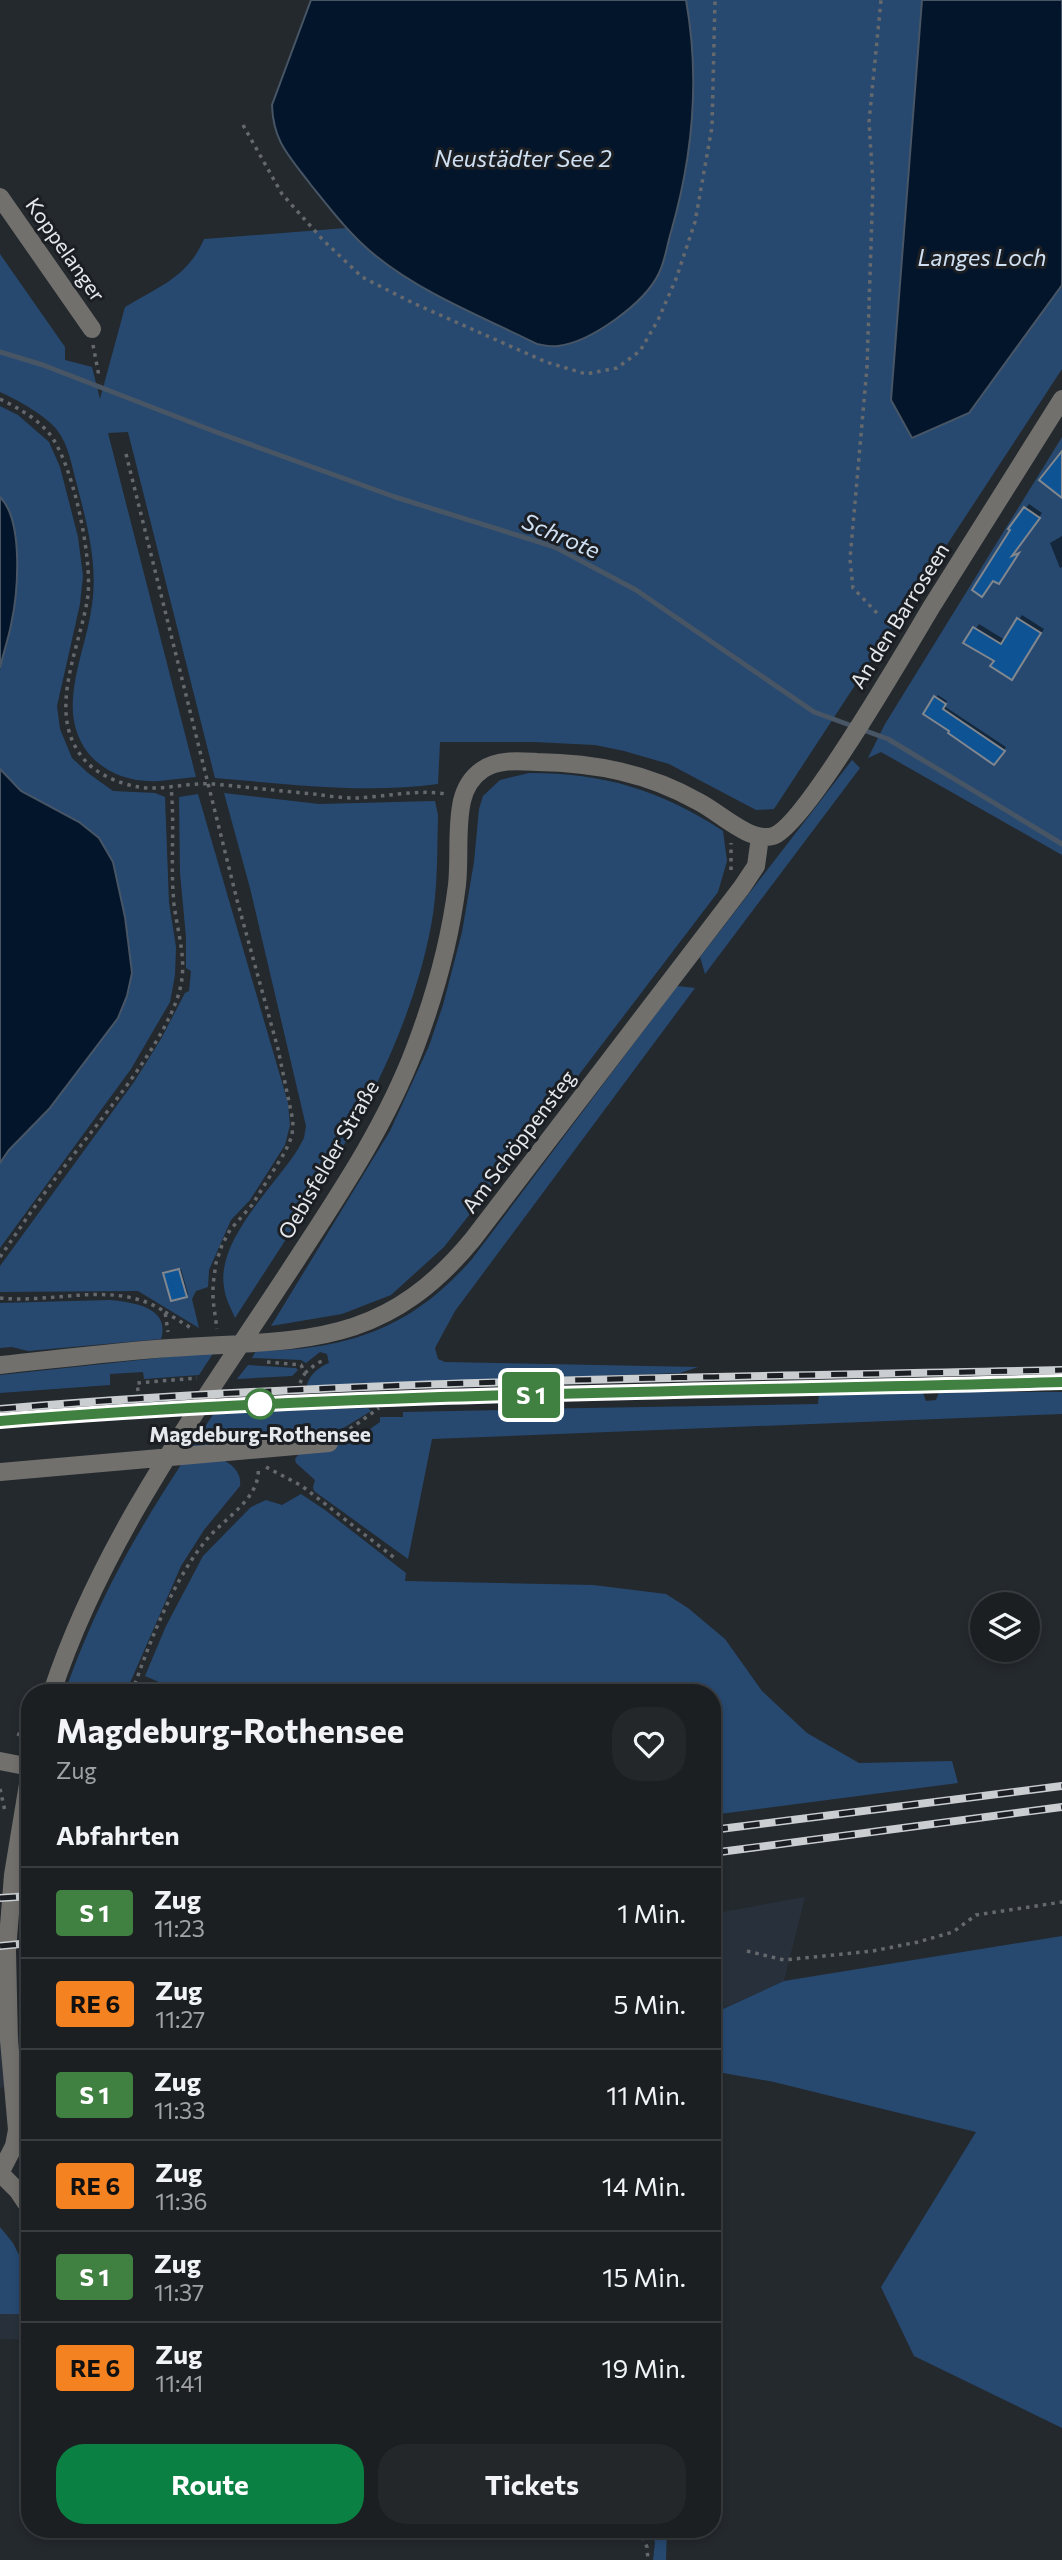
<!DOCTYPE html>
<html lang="de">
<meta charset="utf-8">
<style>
:root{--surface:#1b1f22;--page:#24272a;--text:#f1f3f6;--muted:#a0a2a5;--line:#393d40;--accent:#0b8043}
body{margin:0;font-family:Commissioner,sans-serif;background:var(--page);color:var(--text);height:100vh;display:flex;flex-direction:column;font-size:26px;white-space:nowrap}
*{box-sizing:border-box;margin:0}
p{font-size:23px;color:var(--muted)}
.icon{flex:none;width:38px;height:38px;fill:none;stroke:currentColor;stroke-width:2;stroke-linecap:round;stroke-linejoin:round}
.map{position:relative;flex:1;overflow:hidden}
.drawer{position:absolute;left:21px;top:1684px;width:700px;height:854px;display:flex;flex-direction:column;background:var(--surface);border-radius:28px;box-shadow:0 4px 10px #0003,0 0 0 2px var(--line)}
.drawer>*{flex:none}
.badge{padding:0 14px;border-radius:5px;font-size:24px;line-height:46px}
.fabs{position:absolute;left:970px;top:1592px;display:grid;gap:14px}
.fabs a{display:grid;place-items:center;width:70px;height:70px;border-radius:50%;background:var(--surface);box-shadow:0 4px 10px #0003,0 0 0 2px var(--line);font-size:35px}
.map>.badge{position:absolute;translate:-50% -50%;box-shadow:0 0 0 4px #fff}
h2{padding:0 35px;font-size:26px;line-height:63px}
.round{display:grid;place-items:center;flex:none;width:74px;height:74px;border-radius:28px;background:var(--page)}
.summary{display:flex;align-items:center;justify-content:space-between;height:119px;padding:0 35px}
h1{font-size:33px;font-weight:700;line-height:52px}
.primary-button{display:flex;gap:14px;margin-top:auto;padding:14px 35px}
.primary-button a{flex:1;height:80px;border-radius:28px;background:var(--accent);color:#fff;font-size:28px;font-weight:700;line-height:80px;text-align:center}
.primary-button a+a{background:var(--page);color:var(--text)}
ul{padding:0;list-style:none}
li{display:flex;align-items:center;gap:21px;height:91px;padding:0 35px;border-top:2px solid var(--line)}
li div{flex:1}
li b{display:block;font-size:26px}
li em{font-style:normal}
li .badge{min-width:77px;font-weight:700;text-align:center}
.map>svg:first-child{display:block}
.built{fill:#28313b}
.green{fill:#274970}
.water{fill:#03152b;stroke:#475565;stroke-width:2}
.shadow{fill:#0007}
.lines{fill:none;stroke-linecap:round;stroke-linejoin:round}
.stream{stroke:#475565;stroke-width:5}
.building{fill:#0e5495;stroke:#82878e;stroke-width:2}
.path{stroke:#65696d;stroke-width:3.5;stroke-dasharray:3.5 5;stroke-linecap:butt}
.minor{stroke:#71706d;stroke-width:18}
.rail-casing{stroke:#caced1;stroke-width:8}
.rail{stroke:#1b1f24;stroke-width:5;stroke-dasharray:16;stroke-linecap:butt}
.line-casing{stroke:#fff;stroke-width:16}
.line{stroke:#408040;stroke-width:10}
.stop-dot{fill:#fff;stroke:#408040;stroke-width:3.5}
.labels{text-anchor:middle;stroke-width:6;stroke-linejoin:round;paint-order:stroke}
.street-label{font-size:21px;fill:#e6e9ec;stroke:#1b1f24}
.stop-label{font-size:21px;font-weight:bold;fill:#e6e9ec;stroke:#1b1f24}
.water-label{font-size:23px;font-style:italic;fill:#d0e0f3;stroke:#1b1f24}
</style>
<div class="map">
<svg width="1062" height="2560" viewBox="0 0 1062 2560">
<rect width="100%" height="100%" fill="#24292e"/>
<path class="built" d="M805,1897L784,1981L712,2013V1914Z
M30,2032V2081L0,2088V2038Z
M0,2313H30V2340L0,2339Z"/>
<path class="green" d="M686,0H922L891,400L969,413L1062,285V369L774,809L756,810L669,764L624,751L595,745L534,742H440L438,784C364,794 289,784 215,778L128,432L108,433L196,777C183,778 171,780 159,781C108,784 69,751 73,698C75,667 88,636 92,605C98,564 87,524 77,485C72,467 69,445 57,430C47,416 16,399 0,392V254L65,347V360L92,367L100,399L125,307C158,287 188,277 204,239L346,228L392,269L558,346C572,341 589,337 602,329C620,318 650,292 659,273C665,261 667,245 671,232C693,157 700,78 686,0Z
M0,406L18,415L49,442L60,467L78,537L83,576L80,604L57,706L60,729L72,758L88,773L113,791L155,793L165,797L169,903L176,947L175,975L170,1002L131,1069L0,1248V1163L9,1150L49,1109L117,1018L125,917L113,862L99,838L79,822L21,791L0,769C0,737 0,704 0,671C1,655 9,640 11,624C17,592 24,521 0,497Z
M1062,437V855L881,752L868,758L885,724Z
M852,760L860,768L705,974L700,957Z
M529,773C604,773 661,790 723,831L727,861L718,892L562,1097L444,1247L391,1295L342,1314L271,1326L390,1131L429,1046L443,1005L462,932L474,862L479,809L483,796L500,780Z
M224,793L319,804L435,801L438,815C437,852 438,890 431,926C403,1073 313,1196 235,1318C231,1308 225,1298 224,1287C216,1240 275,1186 298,1149L304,1138L306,1126L250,888Z
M198,794L288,1103L290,1125L285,1145L250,1200L231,1220L209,1270L208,1287L196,1291L192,1299L199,1328L138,1291L0,1292V1266L134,1082L161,1039L185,993L189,991L191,971L186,968V937L180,873L179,797Z
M677,986L695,988L455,1311L435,1348L438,1359L445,1362L698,1367L680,1373L307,1386C308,1376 320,1366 329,1363L327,1354L320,1352L306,1363L301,1360L252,1358L256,1351C347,1350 411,1329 472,1259Z
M109,1300C132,1302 171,1307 161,1339L28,1351L12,1347L0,1348V1303Z
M214,1352L199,1375L144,1379L143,1372L110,1374V1385L0,1393V1375Z
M248,1365L296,1368L298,1370L292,1376L237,1379Z
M939,1392H1062V1414L432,1439L408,1559L314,1491L313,1487L315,1480L296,1463L295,1459L301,1451L332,1447L359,1429L363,1434L380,1422V1417H403V1412L505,1410L506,1420L526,1421V1409L818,1404L819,1394L923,1393L926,1401L936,1400Z
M368,1408L371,1411L329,1437L192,1447L214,1413Z
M220,1459C232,1463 242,1473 240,1486L204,1530L181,1566L126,1692H65C96,1604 133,1538 184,1460Z
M301,1494L325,1510L406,1573L405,1581L593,1585L666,1594L688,1608L725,1639L762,1691L807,1733L859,1763L952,1761L958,1783L712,1815V1692H182L145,1676L166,1626L203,1556L251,1507L266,1500L282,1505Z
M1062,1936V2428L914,2356L881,2287L976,2132L774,2082L712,2071V2014L784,1981Z
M0,2227L13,2243L25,2267L30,2265V2314H0Z
M649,2529H667L666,2560H653L655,2542Z"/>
<path class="water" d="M311,0H686C700,78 693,156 671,232C667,245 665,261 659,273C645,303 591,342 558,346C551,347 543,345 537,344C483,317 423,294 376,256C351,236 331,210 311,185C290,157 273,142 272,105Z
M922,0H1062V285L969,413L912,438L891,400Z
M0,497C24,521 18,593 11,625C8,640 3,654 0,668Z
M0,769L21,791L79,822L99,838L113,862L125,917L132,973L127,996L118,1018L49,1109L9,1150L0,1163Z"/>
<path class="shadow" d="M1029,504L1042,513L1012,555L1019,552L999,582L1012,530L1010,528Z
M1062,536V567L1060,568L1050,543Z
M1022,615L1044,629L1016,673L966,642L979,624L1005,640Z
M938,695L947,701L944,706L1006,747L997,760L950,733L935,698Z
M181,1269L188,1294L186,1295L164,1273Z"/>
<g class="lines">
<path class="stream" d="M0,352L43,365L216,432L395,497L555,547L636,590L814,712L888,739L1062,844"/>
</g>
<path class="building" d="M1062,451V498L1039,480Z
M1024,507L1040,518L1012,556L1019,553L999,584L993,581L982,597L972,590L1010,530L1008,529Z
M1017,618L1041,633L1012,680L990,666L994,661L963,643L973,627L1001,644Z
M934,696L946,704L943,709L1005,751L994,765L948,733L949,731L923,714Z
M179,1269L187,1297L171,1301L163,1273Z"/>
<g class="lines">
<path class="path" d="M243,125L282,194L323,240L362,277L413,303L546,362L586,374L617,368L640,351L658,320L676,279L695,222L712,127L715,0
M93,345L99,376
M0,399C18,408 35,417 48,432C73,461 92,557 88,595C81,647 45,712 83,758C95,774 120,784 139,787C163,791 188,782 213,784C247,787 280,791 314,794C327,796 342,798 356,798C385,797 418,789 446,794
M126,454L237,900L278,1049L293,1121L292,1136L285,1152L252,1205L230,1230L222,1245L216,1263L213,1285V1300L217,1329
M877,613L853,588L850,559L867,367L873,184L869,122L881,0
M731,870V843
M0,1257C18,1231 36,1204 55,1179C90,1131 176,1035 182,978C185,953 177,929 174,904C170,865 175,826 171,787
M0,1298C55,1304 116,1279 165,1312L168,1332
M165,1312L191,1328
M267,1362L301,1365L305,1373L300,1383
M305,1373L317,1363L326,1360
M138,1391L137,1383L197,1378
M343,1434L379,1408
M266,1467L302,1486L396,1559
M132,1692C150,1642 173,1579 208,1538C226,1517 262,1497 258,1466
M18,1736L30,1711
M0,1789L5,1811
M747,1951L784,1960L873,1951L918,1942L953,1932L976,1915L1062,1902
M639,2529L647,2547L648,2560"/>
<path class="minor" d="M0,197L92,329
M0,1365C57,1359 113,1352 170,1348C300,1339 382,1350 473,1239L742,887L756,866L760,837
M0,1472L329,1443
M52,1692C105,1531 210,1394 301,1253C344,1187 387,1122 415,1048C435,995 450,941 457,885C460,857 456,828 462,801C465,788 472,777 482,770C498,759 519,761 537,762C595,763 648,773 699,802C719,812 750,843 773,836C805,826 909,644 932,606C975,537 1019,468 1062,399
M0,1761L30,1767
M0,2173L14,2146L17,2130L9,2040L7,1951L13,1875L30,1772
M0,2173L18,2191L30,2209"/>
<defs>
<path id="rail" d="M0,1409C353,1379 708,1378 1062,1370
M0,1421C353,1392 708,1391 1062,1383
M712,1830L1062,1786
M712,1853L1062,1807
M0,1898L30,1896
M0,1946L30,1943"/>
</defs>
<use href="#rail" class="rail-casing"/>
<use href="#rail" class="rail"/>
</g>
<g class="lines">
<defs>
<path id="line" d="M0,1421C353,1392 708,1392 1062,1382"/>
</defs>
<use href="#line" class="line-casing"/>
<use href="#line" class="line"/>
</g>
<circle class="stop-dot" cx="260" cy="1404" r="14"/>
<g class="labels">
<g class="street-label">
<text transform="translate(65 250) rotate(55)" y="7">Koppelanger</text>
<text transform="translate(900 616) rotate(-58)" y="7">An den Barroseen</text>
<text transform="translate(519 1142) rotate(-53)" y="7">Am Schöppensteg</text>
<text transform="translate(329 1160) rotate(-60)" y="7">Oebisfelder Straße</text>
</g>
<g class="stop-label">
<text x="260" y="1442">Magdeburg-Rothensee</text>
</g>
<g class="water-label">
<text x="523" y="167">Neustädter See 2</text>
<text x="982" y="266">Langes Loch</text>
<text transform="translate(561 536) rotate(23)" y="8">Schrote</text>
</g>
</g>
</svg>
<div class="fabs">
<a><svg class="icon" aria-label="layers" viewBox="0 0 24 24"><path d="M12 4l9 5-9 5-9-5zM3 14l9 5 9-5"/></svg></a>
</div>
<b class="badge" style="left:531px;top:1395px;background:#408040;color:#fff">S 1</b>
<section class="drawer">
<div class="summary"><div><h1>Magdeburg-Rothensee</h1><p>Zug</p></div><a class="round"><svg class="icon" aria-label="heart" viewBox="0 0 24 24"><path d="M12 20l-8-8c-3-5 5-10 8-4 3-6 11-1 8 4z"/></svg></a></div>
<h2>Abfahrten</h2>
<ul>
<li><span class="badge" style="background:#408040;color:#fff">S 1</span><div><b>Zug</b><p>11:23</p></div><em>1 Min.</em></li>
<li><span class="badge" style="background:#f58220;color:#111">RE 6</span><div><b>Zug</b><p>11:27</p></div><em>5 Min.</em></li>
<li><span class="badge" style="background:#408040;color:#fff">S 1</span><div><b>Zug</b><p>11:33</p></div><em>11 Min.</em></li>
<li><span class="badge" style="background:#f58220;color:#111">RE 6</span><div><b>Zug</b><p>11:36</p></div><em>14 Min.</em></li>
<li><span class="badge" style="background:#408040;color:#fff">S 1</span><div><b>Zug</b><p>11:37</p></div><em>15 Min.</em></li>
<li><span class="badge" style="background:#f58220;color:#111">RE 6</span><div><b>Zug</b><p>11:41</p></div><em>19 Min.</em></li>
</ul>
<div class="primary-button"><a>Route</a><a>Tickets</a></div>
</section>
</div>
